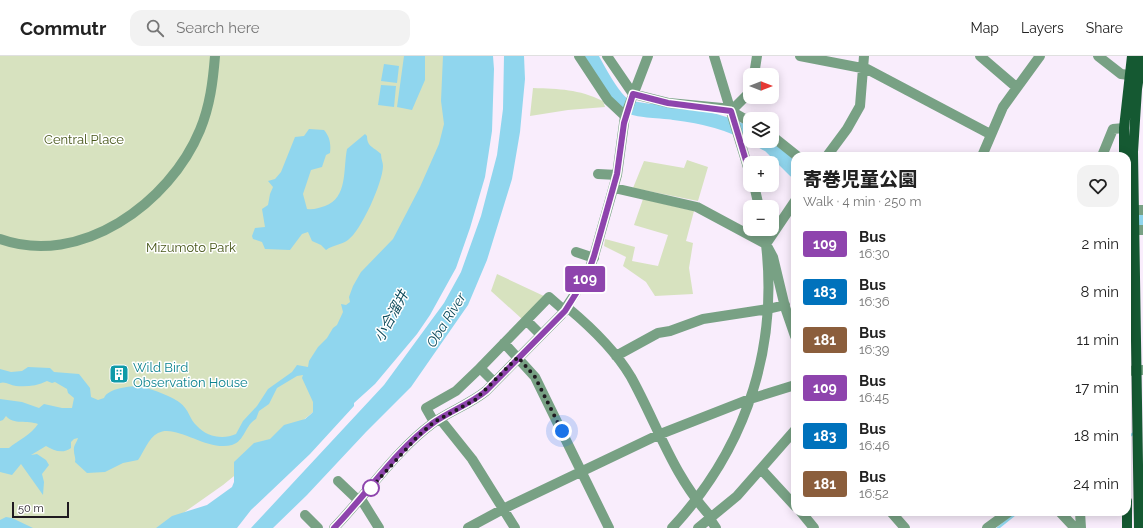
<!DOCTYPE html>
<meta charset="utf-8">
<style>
:root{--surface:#fff;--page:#f2f2f2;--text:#222;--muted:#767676;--line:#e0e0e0}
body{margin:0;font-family:Raleway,"Noto Sans JP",sans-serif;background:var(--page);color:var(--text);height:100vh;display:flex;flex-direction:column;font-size:15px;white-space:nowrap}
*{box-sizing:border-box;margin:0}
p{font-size:13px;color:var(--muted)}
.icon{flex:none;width:22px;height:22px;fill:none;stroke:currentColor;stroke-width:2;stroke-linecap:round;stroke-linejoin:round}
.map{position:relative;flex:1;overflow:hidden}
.side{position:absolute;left:791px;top:96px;width:340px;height:364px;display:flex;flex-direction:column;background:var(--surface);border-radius:12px;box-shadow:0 2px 10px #0003}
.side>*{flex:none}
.badge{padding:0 8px;border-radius:3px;font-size:14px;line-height:26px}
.needle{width:26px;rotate:90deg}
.fabs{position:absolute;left:743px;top:12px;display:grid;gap:8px}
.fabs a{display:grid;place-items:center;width:36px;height:36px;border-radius:8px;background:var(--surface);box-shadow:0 2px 10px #0003;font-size:20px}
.scale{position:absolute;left:12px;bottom:10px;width:57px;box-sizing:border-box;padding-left:4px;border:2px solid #1f1a20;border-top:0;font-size:11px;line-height:14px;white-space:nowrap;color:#1f1a20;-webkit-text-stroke:3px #fff;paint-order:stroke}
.you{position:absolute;width:20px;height:20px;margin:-10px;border:3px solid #fff;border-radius:50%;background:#1a73e8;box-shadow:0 0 0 6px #1a73e833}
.map>.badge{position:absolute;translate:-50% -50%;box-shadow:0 0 0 2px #fff}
.round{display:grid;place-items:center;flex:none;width:42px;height:42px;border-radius:12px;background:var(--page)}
.summary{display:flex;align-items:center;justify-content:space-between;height:68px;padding:0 12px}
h1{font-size:19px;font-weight:800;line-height:30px}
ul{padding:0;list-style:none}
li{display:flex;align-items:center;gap:12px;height:48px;padding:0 12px}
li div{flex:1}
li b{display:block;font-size:15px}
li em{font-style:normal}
li .badge{min-width:44px;font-weight:700;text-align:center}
header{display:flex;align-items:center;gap:24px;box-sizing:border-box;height:56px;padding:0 20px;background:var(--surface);border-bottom:1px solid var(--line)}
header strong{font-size:19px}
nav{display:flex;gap:22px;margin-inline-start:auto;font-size:14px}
.search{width:280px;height:36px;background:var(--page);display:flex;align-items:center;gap:10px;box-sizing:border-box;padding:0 14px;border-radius:12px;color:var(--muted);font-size:15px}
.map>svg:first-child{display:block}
.green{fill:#d7e2bf}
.water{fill:#90d6ee}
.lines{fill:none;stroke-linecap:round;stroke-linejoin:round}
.stream{stroke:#90d6ee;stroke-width:2.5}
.river{stroke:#90d6ee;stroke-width:14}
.minor{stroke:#78a184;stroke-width:10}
.major{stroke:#155932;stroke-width:10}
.line-casing{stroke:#fff;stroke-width:9}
.line{stroke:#8e44ad;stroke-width:6}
.walk{stroke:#1f1a20;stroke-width:4;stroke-dasharray:0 7.2}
.stop-dot{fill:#fff;stroke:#8e44ad;stroke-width:2}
.labels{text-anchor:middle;stroke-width:3;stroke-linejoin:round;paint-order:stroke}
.park-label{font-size:13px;fill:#48571a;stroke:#fff}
.culture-label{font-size:13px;fill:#0d838f;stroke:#fff;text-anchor:start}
.water-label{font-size:14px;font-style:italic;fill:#104d5d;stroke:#fff}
</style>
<header>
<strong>Commutr</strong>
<div class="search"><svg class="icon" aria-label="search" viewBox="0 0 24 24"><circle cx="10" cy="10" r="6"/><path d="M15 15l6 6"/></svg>Search here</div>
<nav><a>Map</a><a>Layers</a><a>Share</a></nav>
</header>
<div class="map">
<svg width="1143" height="472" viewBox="0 0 1143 472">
<rect width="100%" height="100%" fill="#f9edfc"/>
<path class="green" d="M0,0H460L456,76L317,353L223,429L162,472H0Z
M533,32C560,33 578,33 603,45L605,51L568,54L530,60Z
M687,104L708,111L698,145L633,132L644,105L684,112Z
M643,143L694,155L686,185L693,187L689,212L693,238L655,240L646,226L623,210L626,201L604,190L605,183L635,191L632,205L658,210L668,179L634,169Z
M497,218L546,241L522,263L491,235Z"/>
<path class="water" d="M404,0H425V24L412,54L397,51Z
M443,0H493L494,13L492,75L485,121L470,172L456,212L430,259L417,278L375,328L354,347V350L310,398L251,454L237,472H156L172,460L207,449L232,431L234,426V406L254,387L270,383L284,369L305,363L311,358L313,356V346L302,322L303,319L297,320L277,332L269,348L259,355L256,363C245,369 245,385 232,389C207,396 176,367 158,377C148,382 144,396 138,404L123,407L105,416L87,417L75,406C76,401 74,400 74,395C73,390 77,386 78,382L74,383L71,386V392C63,398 54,395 46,390L31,399L37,398L46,404L49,409L42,418L44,426L43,439L21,408L12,419L0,416V392H9C17,385 32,378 38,368C28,364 13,369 6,360L3,364L0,365V343L22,346L39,352L44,348L62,352H72L74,342L68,337L67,333L55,326L52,327L47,325C37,330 26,331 16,330C10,329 5,325 0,327V313L11,316L22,315L28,311L50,312L54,316L79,318L90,332L91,341L98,344L104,342C108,332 131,330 139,330C147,331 173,341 179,346C190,354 189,363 197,370C207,381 223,384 236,378L243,365L257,350L268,333L292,316L297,309L308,311L309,305L318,291L327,282L333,272L337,269L343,256L341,248L346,249L350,246L349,241L353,230L361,216L393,183L420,131L439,88L444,68L441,45Z
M504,0H524L525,23L520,76L512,123L487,204L468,249L411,331L366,376L307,439L273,472H251L384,329L444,247L461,216L481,160L497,99L503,53Z
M384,8L399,10L397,27L381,25Z
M381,29L396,30L394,51L378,49Z
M309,73L324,74C330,81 331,88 330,97L326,99L322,111L311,114L303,138L307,153C314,154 318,152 325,150C348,142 343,113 347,93L365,78L367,80C367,91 374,91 381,98C381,103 383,106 383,110C383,126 361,175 348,184C341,189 333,189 326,194L321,189L312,185L308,176L302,178L290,194L265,193L262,186L253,183L252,180L255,172L265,171L262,153L268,149L270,138L273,131L268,125L275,123L281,116L295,81L304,80Z
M6,461L12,462L33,472H0V464Z"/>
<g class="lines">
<path class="stream" d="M1127,382L1134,377
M998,472L1018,456"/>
<path class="river" d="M591,0C598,13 611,39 623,48C632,55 662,55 674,57C700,60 727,66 750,79
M761,85L770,90L795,115
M1127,164L1143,166"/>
<path class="minor" d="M579,0L608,44L625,60
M607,0L633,38L669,47L722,52L731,55L750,66
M714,0L750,118
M800,0L867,13L990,78
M980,0L1016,31
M1098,0L1121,18L1129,19
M754,19L757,0
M731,55L750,36
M772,80L797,100
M827,100L847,73L860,50L864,0
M982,100L1003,51L1040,0
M1102,100L1113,73L1124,72
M598,118L617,119
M754,129L759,151
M614,132L697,151L766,188L773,201L785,251L795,280
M1134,154H1143
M1134,174H1143
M0,183C80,212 170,147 200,74C210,50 213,25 215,0
M766,188L795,145
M576,196L594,202
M568,252C592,272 615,294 631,321C658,370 673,420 711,461
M527,265L541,279
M504,287L535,321L609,472
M616,300L658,277L670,275L703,263L768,253L785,249
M1127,315L1143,314
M494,326L480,312L549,241L565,255
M440,363L472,403L515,472
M434,366L426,352L456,335L480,312
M761,413L795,450
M338,425L359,445
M361,443L379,472
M801,456L814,472
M891,456L905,472
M1060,456L1073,470L1077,472
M1080,456L1081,472
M305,459L318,472
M710,463L716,472
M334,472C367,438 395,395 433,367C450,355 470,348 486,335L561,259L587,220L594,200L617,119L625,60L648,0
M468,472L503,453L658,379L750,343L795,329
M672,472C749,389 781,285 764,173
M698,472L737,440L795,374
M987,472L1009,456"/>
<path class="major" d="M1124,100V72L1132,0
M1127,445V472
M1139,472L1133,96L1137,33L1142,0"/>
</g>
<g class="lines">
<defs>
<path id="line" d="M334,472C367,438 395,395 433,367C450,355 470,348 486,335L565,255L587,220L594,200L617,118L624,67L633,38L668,47L731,55L750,118"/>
</defs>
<use href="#line" class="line-casing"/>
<use href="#line" class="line"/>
<path class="walk" d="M371,432L369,434L418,380L434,366L475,344L518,301L535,321L562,375"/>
</g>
<defs>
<symbol id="building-square" viewBox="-11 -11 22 22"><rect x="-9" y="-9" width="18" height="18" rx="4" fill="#0f9aa8" stroke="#fff"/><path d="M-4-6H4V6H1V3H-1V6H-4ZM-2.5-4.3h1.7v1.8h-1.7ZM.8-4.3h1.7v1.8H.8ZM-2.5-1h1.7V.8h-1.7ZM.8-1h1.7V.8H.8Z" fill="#fff"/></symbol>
</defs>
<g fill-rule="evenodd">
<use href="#building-square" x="108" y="307" width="22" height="22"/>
</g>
<circle class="stop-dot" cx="371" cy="432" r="8"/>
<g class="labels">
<g class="park-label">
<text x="84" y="88">Central Place</text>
<text x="191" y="196">Mizumoto Park</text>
</g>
<g class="culture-label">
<text x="133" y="316">Wild Bird<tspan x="133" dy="15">Observation House</tspan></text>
</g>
<g class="water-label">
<text transform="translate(391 260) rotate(-62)" y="5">小合溜井</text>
<text transform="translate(446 264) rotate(-58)" y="5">Oba River</text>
</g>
</g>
</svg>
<div class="fabs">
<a><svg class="needle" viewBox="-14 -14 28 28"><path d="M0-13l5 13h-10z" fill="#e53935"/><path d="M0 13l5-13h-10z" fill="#767676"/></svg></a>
<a><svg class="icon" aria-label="layers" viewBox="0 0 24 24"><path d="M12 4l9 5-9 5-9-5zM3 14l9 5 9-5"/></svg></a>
<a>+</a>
<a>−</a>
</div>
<div class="scale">50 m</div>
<div class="you" style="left:562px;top:375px"></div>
<b class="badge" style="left:585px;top:223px;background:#8e44ad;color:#fff">109</b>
<section class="side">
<div class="summary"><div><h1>寄巻児童公園</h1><p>Walk · 4 min · 250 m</p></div><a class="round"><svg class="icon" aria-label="heart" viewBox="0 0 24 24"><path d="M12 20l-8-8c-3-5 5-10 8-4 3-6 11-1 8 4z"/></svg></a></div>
<ul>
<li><span class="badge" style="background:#8e44ad;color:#fff">109</span><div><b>Bus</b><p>16:30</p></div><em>2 min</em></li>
<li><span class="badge" style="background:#0072bc;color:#fff">183</span><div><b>Bus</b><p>16:36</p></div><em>8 min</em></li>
<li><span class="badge" style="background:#8b5e3c;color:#fff">181</span><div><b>Bus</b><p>16:39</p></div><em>11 min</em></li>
<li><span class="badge" style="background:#8e44ad;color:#fff">109</span><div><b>Bus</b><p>16:45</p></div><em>17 min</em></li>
<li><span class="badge" style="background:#0072bc;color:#fff">183</span><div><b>Bus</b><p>16:46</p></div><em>18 min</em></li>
<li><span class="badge" style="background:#8b5e3c;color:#fff">181</span><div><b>Bus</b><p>16:52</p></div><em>24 min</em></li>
</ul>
</section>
</div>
